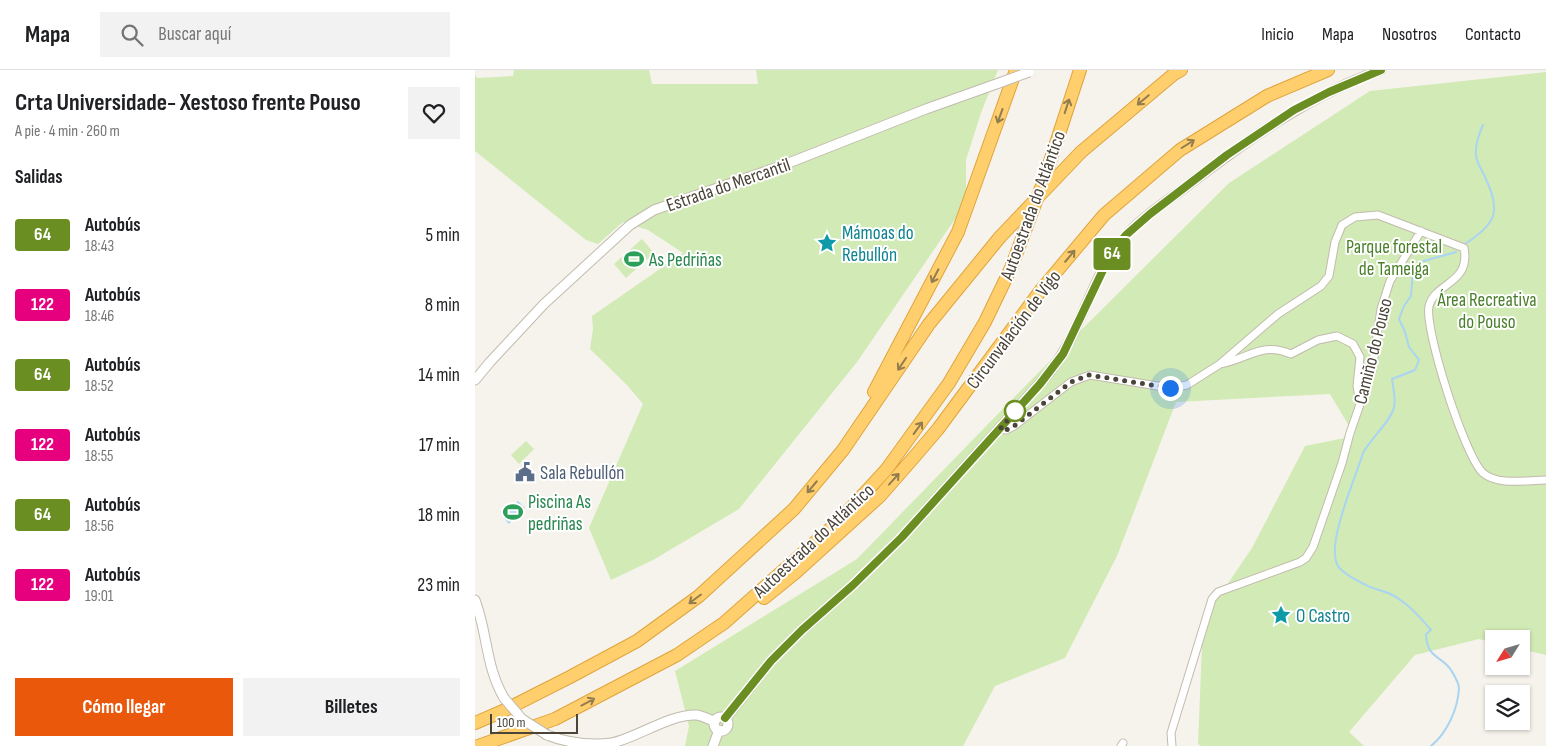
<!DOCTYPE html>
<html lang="es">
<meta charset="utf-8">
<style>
:root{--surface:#fff;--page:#f2f2f2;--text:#202124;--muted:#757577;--line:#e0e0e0;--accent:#ea580c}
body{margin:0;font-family:"Sofia Sans Condensed",sans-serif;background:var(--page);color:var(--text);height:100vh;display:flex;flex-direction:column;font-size:19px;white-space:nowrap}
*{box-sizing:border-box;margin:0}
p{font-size:16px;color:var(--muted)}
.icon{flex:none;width:28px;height:28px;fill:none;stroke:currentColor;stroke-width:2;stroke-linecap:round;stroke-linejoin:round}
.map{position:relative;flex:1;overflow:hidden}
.sheet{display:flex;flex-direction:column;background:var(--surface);width:475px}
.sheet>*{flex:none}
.badge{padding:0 10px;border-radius:4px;font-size:18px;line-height:32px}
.needle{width:32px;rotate:233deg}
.controls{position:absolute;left:1010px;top:560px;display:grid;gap:10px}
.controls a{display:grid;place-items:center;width:45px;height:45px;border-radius:0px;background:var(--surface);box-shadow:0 1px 4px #0004;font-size:25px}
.scale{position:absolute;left:15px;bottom:12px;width:88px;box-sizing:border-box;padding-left:5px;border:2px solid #4b4439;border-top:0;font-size:14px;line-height:18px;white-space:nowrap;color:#4b4439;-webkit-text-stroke:4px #fff;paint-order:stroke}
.you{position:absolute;width:25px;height:25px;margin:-12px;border:4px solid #fff;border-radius:50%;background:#1a73e8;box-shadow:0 0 0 8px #1a73e833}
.map>.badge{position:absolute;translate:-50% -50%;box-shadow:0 0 0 2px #fff}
h2{padding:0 15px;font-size:19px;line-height:45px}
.round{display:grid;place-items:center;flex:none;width:52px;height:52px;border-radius:0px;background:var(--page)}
.head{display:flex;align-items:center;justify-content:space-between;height:85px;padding:0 15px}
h1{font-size:24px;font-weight:700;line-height:38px}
.button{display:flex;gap:10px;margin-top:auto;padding:10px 15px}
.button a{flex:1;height:58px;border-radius:0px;background:var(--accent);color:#fff;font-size:20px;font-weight:700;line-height:58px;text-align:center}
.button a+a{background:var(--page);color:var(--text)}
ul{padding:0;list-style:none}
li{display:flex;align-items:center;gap:15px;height:70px;padding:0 15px}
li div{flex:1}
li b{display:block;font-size:19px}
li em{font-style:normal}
li .badge{min-width:55px;font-weight:700;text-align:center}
header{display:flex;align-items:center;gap:30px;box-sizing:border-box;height:70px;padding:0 25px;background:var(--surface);border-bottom:1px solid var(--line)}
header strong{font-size:24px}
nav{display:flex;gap:28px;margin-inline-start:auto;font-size:18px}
.search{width:350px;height:45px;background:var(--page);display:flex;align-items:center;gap:12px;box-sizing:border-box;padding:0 18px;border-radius:0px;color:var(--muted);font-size:19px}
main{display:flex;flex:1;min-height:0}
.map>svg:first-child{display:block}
.green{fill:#d2eab5}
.water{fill:#a9d4f2}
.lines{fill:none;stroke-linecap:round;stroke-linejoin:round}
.stream{stroke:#a9d4f2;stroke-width:2}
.minor-casing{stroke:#c2bbae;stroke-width:9}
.tertiary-casing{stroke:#c2bbae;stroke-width:11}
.motorway-casing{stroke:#e0a43c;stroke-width:14}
.minor{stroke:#fff;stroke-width:7}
.tertiary{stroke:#fff;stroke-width:9}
.motorway{stroke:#ffcf6e;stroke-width:12}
.tertiary-bridge-casing{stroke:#c2bbae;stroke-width:11;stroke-linecap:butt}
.motorway-bridge-casing{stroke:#e0a43c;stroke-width:14;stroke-linecap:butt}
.tertiary-bridge{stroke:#fff;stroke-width:9}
.motorway-bridge{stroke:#ffcf6e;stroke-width:12}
.oneway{stroke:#937c4e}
.line-casing{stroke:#fff;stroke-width:11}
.line{stroke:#6b8e23;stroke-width:8}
.walk{stroke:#4b4439;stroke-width:5;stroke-dasharray:0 9}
.stop-dot{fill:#fff;stroke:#6b8e23;stroke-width:2.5}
.labels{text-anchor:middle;stroke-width:4;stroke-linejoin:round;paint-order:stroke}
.street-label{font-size:19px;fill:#4b4439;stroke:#fff}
.culture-label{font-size:19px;fill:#0d838f;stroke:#fff;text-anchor:start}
.park-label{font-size:19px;fill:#4a7f2a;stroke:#fff}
.leisure-label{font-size:19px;fill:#27864d;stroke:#fff;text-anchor:start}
.service-label{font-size:19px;fill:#4e5e75;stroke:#fff;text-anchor:start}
</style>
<header>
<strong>Mapa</strong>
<div class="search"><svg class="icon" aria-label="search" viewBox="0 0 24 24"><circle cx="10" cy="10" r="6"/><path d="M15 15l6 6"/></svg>Buscar aquí</div>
<nav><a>Inicio</a><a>Mapa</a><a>Nosotros</a><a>Contacto</a></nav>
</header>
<main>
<section class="sheet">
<div class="head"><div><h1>Crta Universidade- Xestoso frente Pouso</h1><p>A pie · 4 min · 260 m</p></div><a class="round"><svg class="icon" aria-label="heart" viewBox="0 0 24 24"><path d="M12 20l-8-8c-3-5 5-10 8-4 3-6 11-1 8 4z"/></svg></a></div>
<h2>Salidas</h2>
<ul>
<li><span class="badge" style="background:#6b8e23;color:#fff">64</span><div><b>Autobús</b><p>18:43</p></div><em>5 min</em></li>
<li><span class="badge" style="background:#e6007e;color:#fff">122</span><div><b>Autobús</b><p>18:46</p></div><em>8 min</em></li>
<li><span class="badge" style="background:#6b8e23;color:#fff">64</span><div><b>Autobús</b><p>18:52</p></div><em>14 min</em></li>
<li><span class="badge" style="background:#e6007e;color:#fff">122</span><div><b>Autobús</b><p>18:55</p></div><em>17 min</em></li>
<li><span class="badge" style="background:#6b8e23;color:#fff">64</span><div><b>Autobús</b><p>18:56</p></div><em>18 min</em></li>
<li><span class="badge" style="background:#e6007e;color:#fff">122</span><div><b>Autobús</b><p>19:01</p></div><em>23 min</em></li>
</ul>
<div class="button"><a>Cómo llegar</a><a>Billetes</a></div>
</section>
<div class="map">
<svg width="1071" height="676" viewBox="0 0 1071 676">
<rect width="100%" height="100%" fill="#f6f3ec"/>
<path class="green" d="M39,0H174L177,14H283L281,0H523L506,43L491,90V133L382,292L264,439L178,490L136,510L114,458L168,334L152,315L115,279L118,259L117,246L208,183L173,160L148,152L123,174L111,170L0,81V4L2,8L38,6Z
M1071,2V585L1046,579V569H1019V573L1004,569L940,585L874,662L889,676H726L723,674L728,550L777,478L830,376L880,366L855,324L701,332L642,486L590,588L520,616L488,676H210L214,656L200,601L382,489L556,310L754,113L895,21Z
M167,169L179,183L151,208L139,194Z
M51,371L59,379L44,394L36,385Z"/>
<path class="water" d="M43,431L50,438L34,454L27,446Z"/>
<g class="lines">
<path class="stream" d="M990,174C1021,153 1027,142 1010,107C1007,100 1001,92 1001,85C1000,75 1004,64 1008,55
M956,676C972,663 983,639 984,618C984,613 979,605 976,600C966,585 952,589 951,564L956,560C944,546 930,530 913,523C906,520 898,519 891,515C883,511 868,504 863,496C850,475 881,407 888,383C895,369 917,350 919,337C921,329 918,317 917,309L940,300L944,290L934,277L930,262L924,249L929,236L936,226L938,199L945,192L981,182"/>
<defs>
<path id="minor" d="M745,294C774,289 786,271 816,284L843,270L862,266L878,274L885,287L882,316L885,333
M525,359L531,360L539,356L596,312L615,305L695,318L712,315L745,294L803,244L846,216L854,206L860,172L867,155L880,147L903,145L989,178C996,214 960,212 954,236C949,259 990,387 1008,403C1023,416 1052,410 1071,410
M646,676L648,673
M697,676L696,663L737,529L743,522L825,492L831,488L838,477L867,393L875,363L897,300L906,239L915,211L946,161"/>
<path id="tertiary" d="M0,310L15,292L69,234L155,155L179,140L306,96L451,39L524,13
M0,530C13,564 10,595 29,628
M239 654a7 7 0 1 1 14 0a7 7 0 1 1-14 0Z
M250,649L296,591L327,560L378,515L427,467L574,303C604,265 614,216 642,176C659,153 685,136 708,119C770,72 832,26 906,0
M72,665C93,673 114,676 137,673C164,667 194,644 222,645C228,646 234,649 240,652
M238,676L244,660"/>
<path id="motorway" d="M606,82L699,4L706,0
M399,322L483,162L541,0
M289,528L320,503L405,426L440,386L463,359L566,220L629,145L705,80L792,26L853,0
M0,653L28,641L95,607L162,571L224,526L319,439L368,380L454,254L525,167
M3,676L80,649L202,585L249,553L363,452L411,400L474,313L510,252L536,198L569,110L605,0"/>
</defs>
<use href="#minor" class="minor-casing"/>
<use href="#tertiary" class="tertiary-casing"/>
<use href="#motorway" class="motorway-casing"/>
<use href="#minor" class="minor"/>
<use href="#tertiary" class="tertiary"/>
<use href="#motorway" class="motorway"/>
<defs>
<path id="tertiary-bridge" d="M524,13L554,2
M29,628L47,649L72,665"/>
<path id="motorway-bridge" d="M525,167L606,82"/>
</defs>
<use href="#tertiary-bridge" class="tertiary-bridge-casing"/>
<use href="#motorway-bridge" class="motorway-bridge-casing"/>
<use href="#tertiary-bridge" class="tertiary-bridge"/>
<use href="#motorway-bridge" class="motorway-bridge"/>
</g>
<defs><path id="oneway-shaft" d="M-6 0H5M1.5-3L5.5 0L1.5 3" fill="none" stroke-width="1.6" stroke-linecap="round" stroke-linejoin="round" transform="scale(1.25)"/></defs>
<g class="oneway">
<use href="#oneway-shaft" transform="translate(668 30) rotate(140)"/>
<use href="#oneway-shaft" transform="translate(592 36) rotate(-72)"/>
<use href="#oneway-shaft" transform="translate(525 46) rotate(110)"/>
<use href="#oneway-shaft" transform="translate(713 74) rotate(-32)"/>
<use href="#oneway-shaft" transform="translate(595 186) rotate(-50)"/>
<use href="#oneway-shaft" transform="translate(460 206) rotate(117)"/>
<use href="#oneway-shaft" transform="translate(427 294) rotate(124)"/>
<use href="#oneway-shaft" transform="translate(443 358) rotate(-54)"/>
<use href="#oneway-shaft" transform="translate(419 409) rotate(-48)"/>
<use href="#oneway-shaft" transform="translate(337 417) rotate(130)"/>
<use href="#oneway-shaft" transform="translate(220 529) rotate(143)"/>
<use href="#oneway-shaft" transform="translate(113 632) rotate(-28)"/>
</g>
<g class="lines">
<defs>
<path id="line" d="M250,648L296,591L327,560L378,515L427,467L565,314L588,284L629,198L642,176L651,165L675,144L752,85L819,40L854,22L906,0"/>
</defs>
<use href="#line" class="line-casing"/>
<use href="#line" class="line"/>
<path class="walk" d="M540,341L545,336L525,359L531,360L539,356L596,312L614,305L695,318"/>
</g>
<defs>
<symbol id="sight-bare" viewBox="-9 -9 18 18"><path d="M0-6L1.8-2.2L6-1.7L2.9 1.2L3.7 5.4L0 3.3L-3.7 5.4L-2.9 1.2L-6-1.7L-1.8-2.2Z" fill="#0f9aa8" stroke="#fff" stroke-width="2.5" paint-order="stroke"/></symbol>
<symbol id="stadium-bare" viewBox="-9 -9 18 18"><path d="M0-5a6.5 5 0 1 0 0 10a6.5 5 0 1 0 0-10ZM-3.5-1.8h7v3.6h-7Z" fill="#2e9e5b" stroke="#fff" stroke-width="2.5" paint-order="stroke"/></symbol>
<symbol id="civic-bare" viewBox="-9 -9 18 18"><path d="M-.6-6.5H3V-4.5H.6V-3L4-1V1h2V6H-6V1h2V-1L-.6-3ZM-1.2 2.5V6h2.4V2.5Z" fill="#5c6f8a" stroke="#fff" stroke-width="2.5" paint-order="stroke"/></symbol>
</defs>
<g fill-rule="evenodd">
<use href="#sight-bare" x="338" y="159" width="28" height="28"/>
<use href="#stadium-bare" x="145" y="175" width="28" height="28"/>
<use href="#civic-bare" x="36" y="388" width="28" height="28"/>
<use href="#stadium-bare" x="24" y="428" width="28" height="28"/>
<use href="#sight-bare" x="792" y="531" width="28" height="28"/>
</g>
<circle class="stop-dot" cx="540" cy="341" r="10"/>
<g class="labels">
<g class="street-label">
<text transform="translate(253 114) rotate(-19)" y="7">Estrada do Mercantil</text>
<text transform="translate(557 135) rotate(-70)" y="7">Autoestrada do Atlántico</text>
<text transform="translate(538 259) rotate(-53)" y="7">Circunvalación de Vigo</text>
<text transform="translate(897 281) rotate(-76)" y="7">Camiño do Pouso</text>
<text transform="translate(338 470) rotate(-43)" y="7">Autoestrada do Atlántico</text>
</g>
<g class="culture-label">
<text x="367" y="169">Mámoas do<tspan x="367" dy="22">Rebullón</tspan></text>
<text x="821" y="552">O Castro</text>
</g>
<g class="park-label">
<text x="919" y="183">Parque forestal<tspan x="919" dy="22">de Tameiga</tspan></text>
<text x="1012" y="236">Área Recreativa<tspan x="1012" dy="22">do Pouso</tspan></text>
</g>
<g class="leisure-label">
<text x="174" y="196">As Pedriñas</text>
<text x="53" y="438">Piscina As<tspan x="53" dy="22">pedriñas</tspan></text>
</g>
<g class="service-label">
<text x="65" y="409">Sala Rebullón</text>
</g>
</g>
</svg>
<div class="controls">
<a><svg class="needle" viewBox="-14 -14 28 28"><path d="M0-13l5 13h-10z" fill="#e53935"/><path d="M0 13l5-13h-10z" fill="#757577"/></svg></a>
<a><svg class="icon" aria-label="layers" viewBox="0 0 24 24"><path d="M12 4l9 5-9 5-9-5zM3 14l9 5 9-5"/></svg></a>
</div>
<div class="scale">100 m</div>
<div class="you" style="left:695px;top:318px"></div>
<b class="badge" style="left:637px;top:184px;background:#6b8e23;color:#fff">64</b>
</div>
</main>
